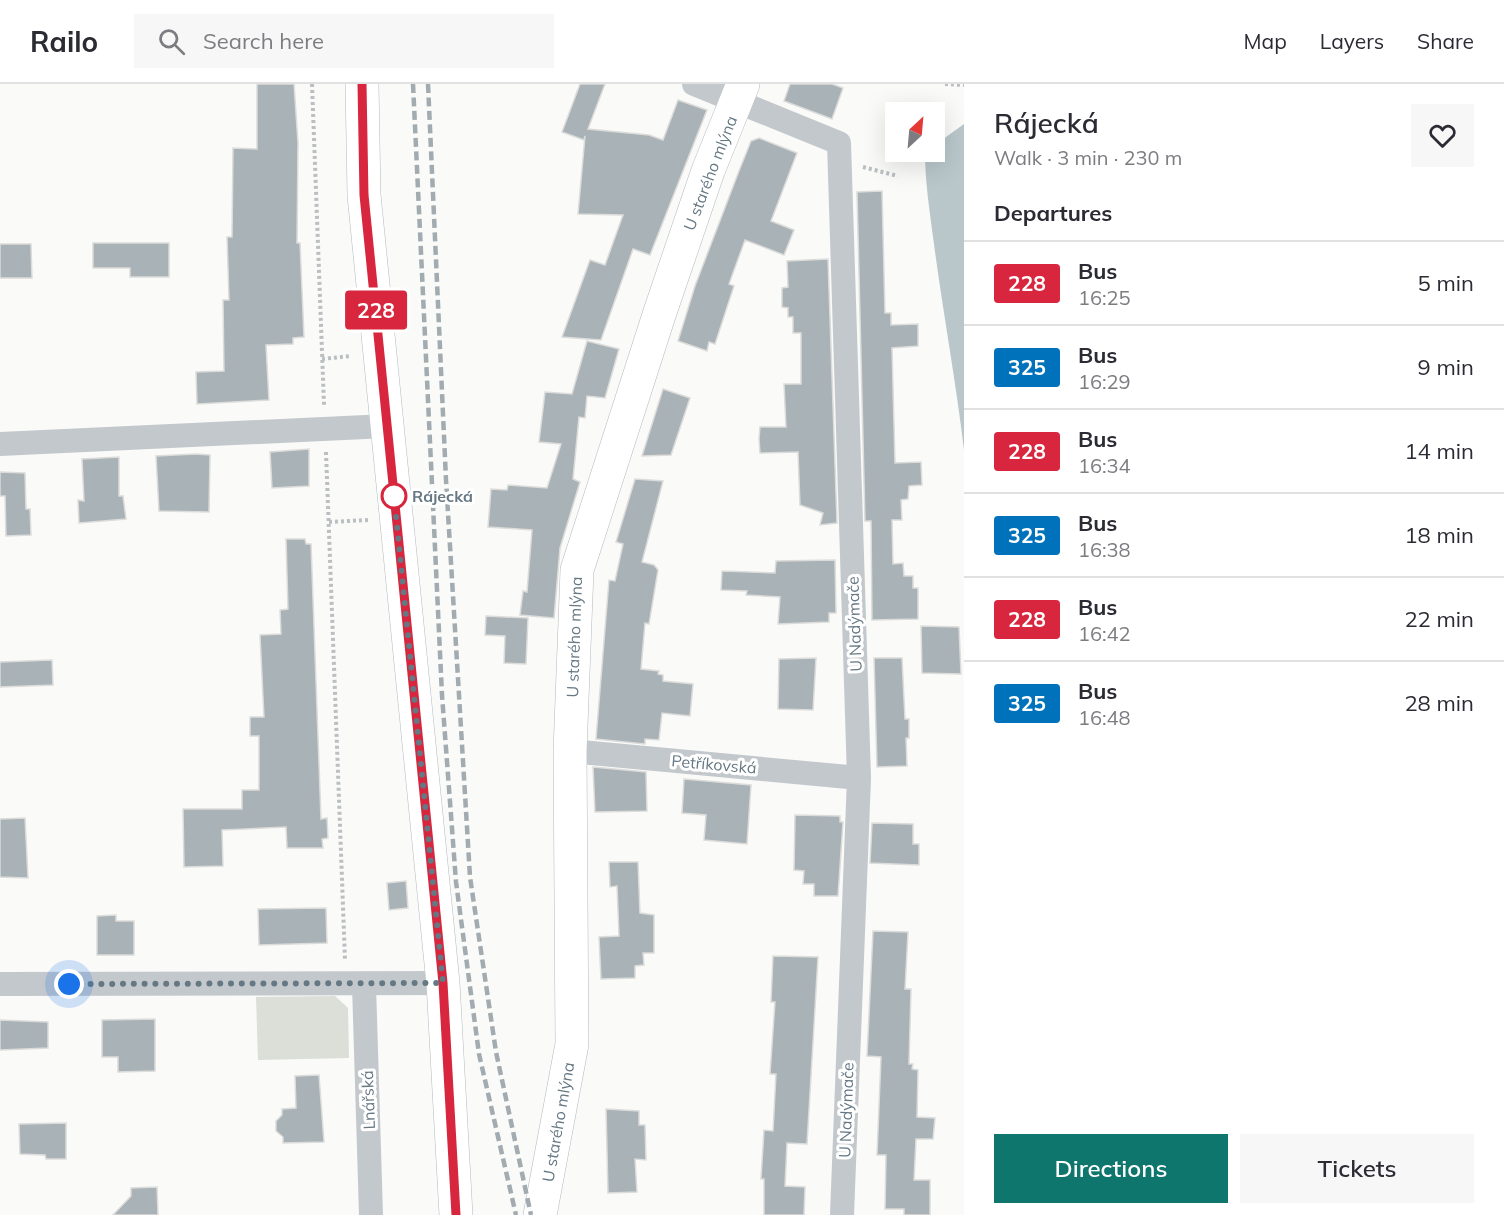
<!DOCTYPE html>
<meta charset="utf-8">
<style>
:root{--surface:#fff;--page:#f7f7f7;--text:#2b2b33;--muted:#7c7c81;--line:#e1e1e2;--accent:#0f766e}
body{margin:0;font-family:Mulish,sans-serif;background:var(--page);color:var(--text);height:100vh;display:flex;flex-direction:column;font-size:22px;white-space:nowrap}
*{box-sizing:border-box;margin:0}
p{font-size:20px;color:var(--muted)}
.icon{flex:none;width:33px;height:33px;fill:none;stroke:currentColor;stroke-width:2;stroke-linecap:round;stroke-linejoin:round}
.map{position:relative;flex:1;overflow:hidden}
.drawer{display:flex;flex-direction:column;background:var(--surface);width:540px}
.drawer>*{flex:none}
.badge{padding:0 12px;border-radius:4px;font-size:21px;line-height:39px}
.needle{width:39px;rotate:26deg}
.fabs{position:absolute;left:885px;top:18px;display:grid;gap:12px}
.fabs a{display:grid;place-items:center;width:60px;height:60px;border-radius:0px;background:var(--surface);box-shadow:0 6px 24px #0002;font-size:30px}
.you{position:absolute;width:30px;height:30px;margin:-15px;border:4px solid #fff;border-radius:50%;background:#1a73e8;box-shadow:0 0 0 9px #1a73e833}
.map>.badge{position:absolute;translate:-50% -50%;box-shadow:0 0 0 3px #fff}
h2{padding:0 30px;font-size:22px;line-height:54px}
.round{display:grid;place-items:center;flex:none;width:63px;height:63px;border-radius:0px;background:var(--page)}
.headline{display:flex;align-items:center;justify-content:space-between;height:102px;padding:0 30px}
h1{font-size:28px;font-weight:600;line-height:45px}
.button{display:flex;gap:12px;margin-top:auto;padding:12px 30px}
.button a{flex:1;height:69px;border-radius:0px;background:var(--accent);color:#fff;font-size:24px;font-weight:600;line-height:69px;text-align:center}
.button a+a{background:var(--page);color:var(--text)}
ul{padding:0;list-style:none}
li{display:flex;align-items:center;gap:18px;height:84px;padding:0 30px;border-top:2px solid var(--line)}
li div{flex:1}
li b{display:block;font-size:22px}
li em{font-style:normal}
li .badge{min-width:66px;font-weight:700;text-align:center}
header{display:flex;align-items:center;gap:36px;box-sizing:border-box;height:84px;padding:0 30px;background:var(--surface);border-bottom:2px solid var(--line)}
header strong{font-size:28px}
nav{display:flex;gap:33px;margin-inline-start:auto;font-size:21px}
.search{width:420px;height:54px;background:var(--page);display:flex;align-items:center;gap:15px;box-sizing:border-box;padding:0 21px;border-radius:0px;color:var(--muted);font-size:22px}
main{display:flex;flex:1;min-height:0}
.map>svg:first-child{display:block}
.green{fill:#dbdfd7}
.water{fill:#b9c7ca}
.building{fill:#a8b2b7;stroke:#dcdcda;stroke-width:1.5}
.lines{fill:none;stroke-linecap:round;stroke-linejoin:round}
.secondary-casing{stroke:#b3babf;stroke-width:34}
.path{stroke:#bbbfc2;stroke-width:4;stroke-dasharray:3 3;stroke-linecap:butt}
.street{stroke:#c3c8cc;stroke-width:24}
.secondary{stroke:#fff;stroke-width:33}
.rail{stroke:#a2abb0;stroke-width:4.5;stroke-dasharray:9 4.5;stroke-linecap:butt}
.line-casing{stroke:#fff;stroke-width:14}
.line{stroke:#d7263d;stroke-width:9}
.walk{stroke:#657883;stroke-width:6;stroke-dasharray:0 10.8}
.stop-dot{fill:#fff;stroke:#d7263d;stroke-width:3}
.labels{text-anchor:middle;stroke-width:6;stroke-linejoin:round;paint-order:stroke}
.street-label{font-size:16px;fill:#657883;stroke:#fff}
.stop-label{font-size:16px;font-weight:bold;fill:#657883;stroke:#fff;text-anchor:start}
</style>
<header>
<strong>Railo</strong>
<div class="search"><svg class="icon" aria-label="search" viewBox="0 0 24 24"><circle cx="10" cy="10" r="6"/><path d="M15 15l6 6"/></svg>Search here</div>
<nav><a>Map</a><a>Layers</a><a>Share</a></nav>
</header>
<main>
<div class="map">
<svg width="964" height="1131" viewBox="0 0 964 1131">
<rect width="100%" height="100%" fill="#fafaf8"/>
<path class="green" d="M335,912L348,924L349,974L258,976L256,913Z"/>
<path class="water" d="M964,40V366C956,297 943,229 934,160C930,129 925,99 925,68H934L935,61Z"/>
<path class="building" d="M257,0H294L298,59L297,159H300L304,253L293,254V260L266,261L269,316L197,320L196,288L224,287L223,216H229L227,153H232L233,64L257,65Z
M580,0H605L588,45L649,51L663,56L678,16L707,26L650,171L633,165L601,256L562,253L590,176L605,181L623,131L578,130L585,52L584,56L562,48Z
M790,0H832L843,4L832,35L784,17Z
M759,54L797,69L771,137L794,146L784,171L745,156L729,200L734,202L715,260L709,258L707,267L678,257L695,202L739,87L751,57Z
M882,107L885,229H891V241L918,240V262L892,264L895,379L921,378L922,401L909,402L908,415L901,416L902,436H892L893,480L903,479L904,492H913V504H918V535L872,536L871,437H865L857,108Z
M93,159H169V193H130V184H93Z
M0,160H31L32,194H0Z
M828,175L837,439L820,441L823,429L800,421L798,368L760,369L759,355L760,343H786L784,300H801V249H793V233H788V224L782,223V204L788,203L787,177Z
M587,257L619,265L605,314L587,312L585,334L579,333L573,395L580,398L560,464L554,534L520,531L523,507L527,508L532,446L488,443L491,405L507,406L508,401L547,404L561,360L539,358L545,308L572,310Z
M663,305L690,314L671,371L642,372Z
M309,365V402L272,404L270,368Z
M196,370L210,371L209,428L159,427L156,372Z
M119,373V412H123L126,435L79,439L78,416L84,417L82,375Z
M0,388L25,389L26,425H30L31,451L6,452L5,412H0Z
M635,395L663,397L642,478L654,481L658,486L649,540L645,539L641,585L659,587L658,590L663,591V597L693,600L690,632L662,629L659,656L645,655V660L596,655L609,496L615,497L623,460L616,458Z
M286,455H305L306,460H311L321,735L327,734L328,754L322,755L323,764H287L286,743L222,746L223,782L184,783L183,725H242V706H259V652H250V633H264L260,551L281,550L280,526L288,525Z
M835,476L836,529H829V538L778,540L780,513L746,511L747,507L721,506L722,487L775,489L776,477Z
M486,532L528,534L526,580L504,579L505,552L485,551Z
M921,542L959,543L961,590L922,589Z
M816,574L813,626L778,625L779,575Z
M874,574H902L905,635H909V654H906L907,682L877,683Z
M52,576L53,601L0,603V578Z
M593,683L646,688L647,727L595,728Z
M684,695L751,701L747,760L704,756L706,731L682,729Z
M795,731L840,732V738H843L838,812H814V800H803L804,787L794,786Z
M25,734L28,794L0,793V735Z
M872,739L913,740V760H919V781L870,779Z
M609,778H638L640,829L654,831V869H643L644,881L635,882V894L601,895L599,853L619,852L617,802L610,803Z
M406,797L408,824L389,826L387,799Z
M326,824L327,859L259,861L258,825Z
M116,831V837H134V871H97V832Z
M873,847L908,848L905,905H911L909,980H913L912,985L918,986L917,1033L935,1034L933,1055H916L914,1096H930V1131H904V1125H885L886,1071H877L881,973L867,972Z
M773,872L818,873L807,1060L787,1059L785,1102L805,1103L804,1131H764V1095H761L764,1046L773,1047L776,990H770L775,918H771Z
M155,935V987L118,988V973H102V936Z
M0,936L48,938V964L0,966Z
M319,991L324,1058L283,1059V1053L276,1047V1037L282,1031V1025L296,1024L295,992Z
M606,1025L639,1027V1041H645L646,1076L635,1075L637,1108L608,1109Z
M66,1039V1075H46L45,1071L20,1070L19,1040Z
M157,1103L158,1131H113L131,1112V1104Z"/>
<g class="lines">
<defs>
<path id="secondary" d="M362,0L364,111L443,899L456,1131
M540,1131L572,960L570,667L577,486L660,228L708,87L743,0"/>
</defs>
<use href="#secondary" class="secondary-casing"/>
<path class="path" d="M312,0L324,321
M945,0L964,1
M863,83L898,92
M322,275L351,272
M326,368L345,876
M329,438L368,436"/>
<path class="street" d="M694,0L839,59L859,694L842,1131
M0,360L387,342
M570,667L859,694
M0,900L443,899
M364,901L371,1131"/>
<use href="#secondary" class="secondary"/>
<path class="rail" d="M413,0L442,611L456,798L479,970L516,1131
M428,0L446,396L470,793L496,968L531,1131"/>
</g>
<g class="lines">
<defs>
<path id="line" d="M362,0L364,111L443,899L456,1131"/>
</defs>
<use href="#line" class="line-casing"/>
<use href="#line" class="line"/>
<path class="walk" d="M69,900L443,899L394,412"/>
</g>
<circle class="stop-dot" cx="394" cy="412" r="12"/>
<g class="labels">
<g class="street-label">
<text transform="translate(710 89) rotate(-69)" y="6">U starého mlýna</text>
<text transform="translate(854 540) rotate(-92)" y="6">U Nadýmače</text>
<text transform="translate(574 553) rotate(-88)" y="6">U starého mlýna</text>
<text transform="translate(714 680) rotate(5)" y="6">Petříkovská</text>
<text transform="translate(368 1016) rotate(-92)" y="6">Lnářská</text>
<text transform="translate(846 1026) rotate(-88)" y="6">U Nadýmače</text>
<text transform="translate(558 1038) rotate(-80)" y="6">U starého mlýna</text>
</g>
<g class="stop-label">
<text x="412" y="418">Rájecká</text>
</g>
</g>
</svg>
<div class="fabs">
<a><svg class="needle" viewBox="-14 -14 28 28"><path d="M0-13l5 13h-10z" fill="#e53935"/><path d="M0 13l5-13h-10z" fill="#7c7c81"/></svg></a>
</div>
<div class="you" style="left:69px;top:900px"></div>
<b class="badge" style="left:376px;top:226px;background:#d7263d;color:#fff">228</b>
</div>
<section class="drawer">
<div class="headline"><div><h1>Rájecká</h1><p>Walk · 3 min · 230 m</p></div><a class="round"><svg class="icon" aria-label="heart" viewBox="0 0 24 24"><path d="M12 20l-8-8c-3-5 5-10 8-4 3-6 11-1 8 4z"/></svg></a></div>
<h2>Departures</h2>
<ul>
<li><span class="badge" style="background:#d7263d;color:#fff">228</span><div><b>Bus</b><p>16:25</p></div><em>5 min</em></li>
<li><span class="badge" style="background:#0072bc;color:#fff">325</span><div><b>Bus</b><p>16:29</p></div><em>9 min</em></li>
<li><span class="badge" style="background:#d7263d;color:#fff">228</span><div><b>Bus</b><p>16:34</p></div><em>14 min</em></li>
<li><span class="badge" style="background:#0072bc;color:#fff">325</span><div><b>Bus</b><p>16:38</p></div><em>18 min</em></li>
<li><span class="badge" style="background:#d7263d;color:#fff">228</span><div><b>Bus</b><p>16:42</p></div><em>22 min</em></li>
<li><span class="badge" style="background:#0072bc;color:#fff">325</span><div><b>Bus</b><p>16:48</p></div><em>28 min</em></li>
</ul>
<div class="button"><a>Directions</a><a>Tickets</a></div>
</section>
</main>
